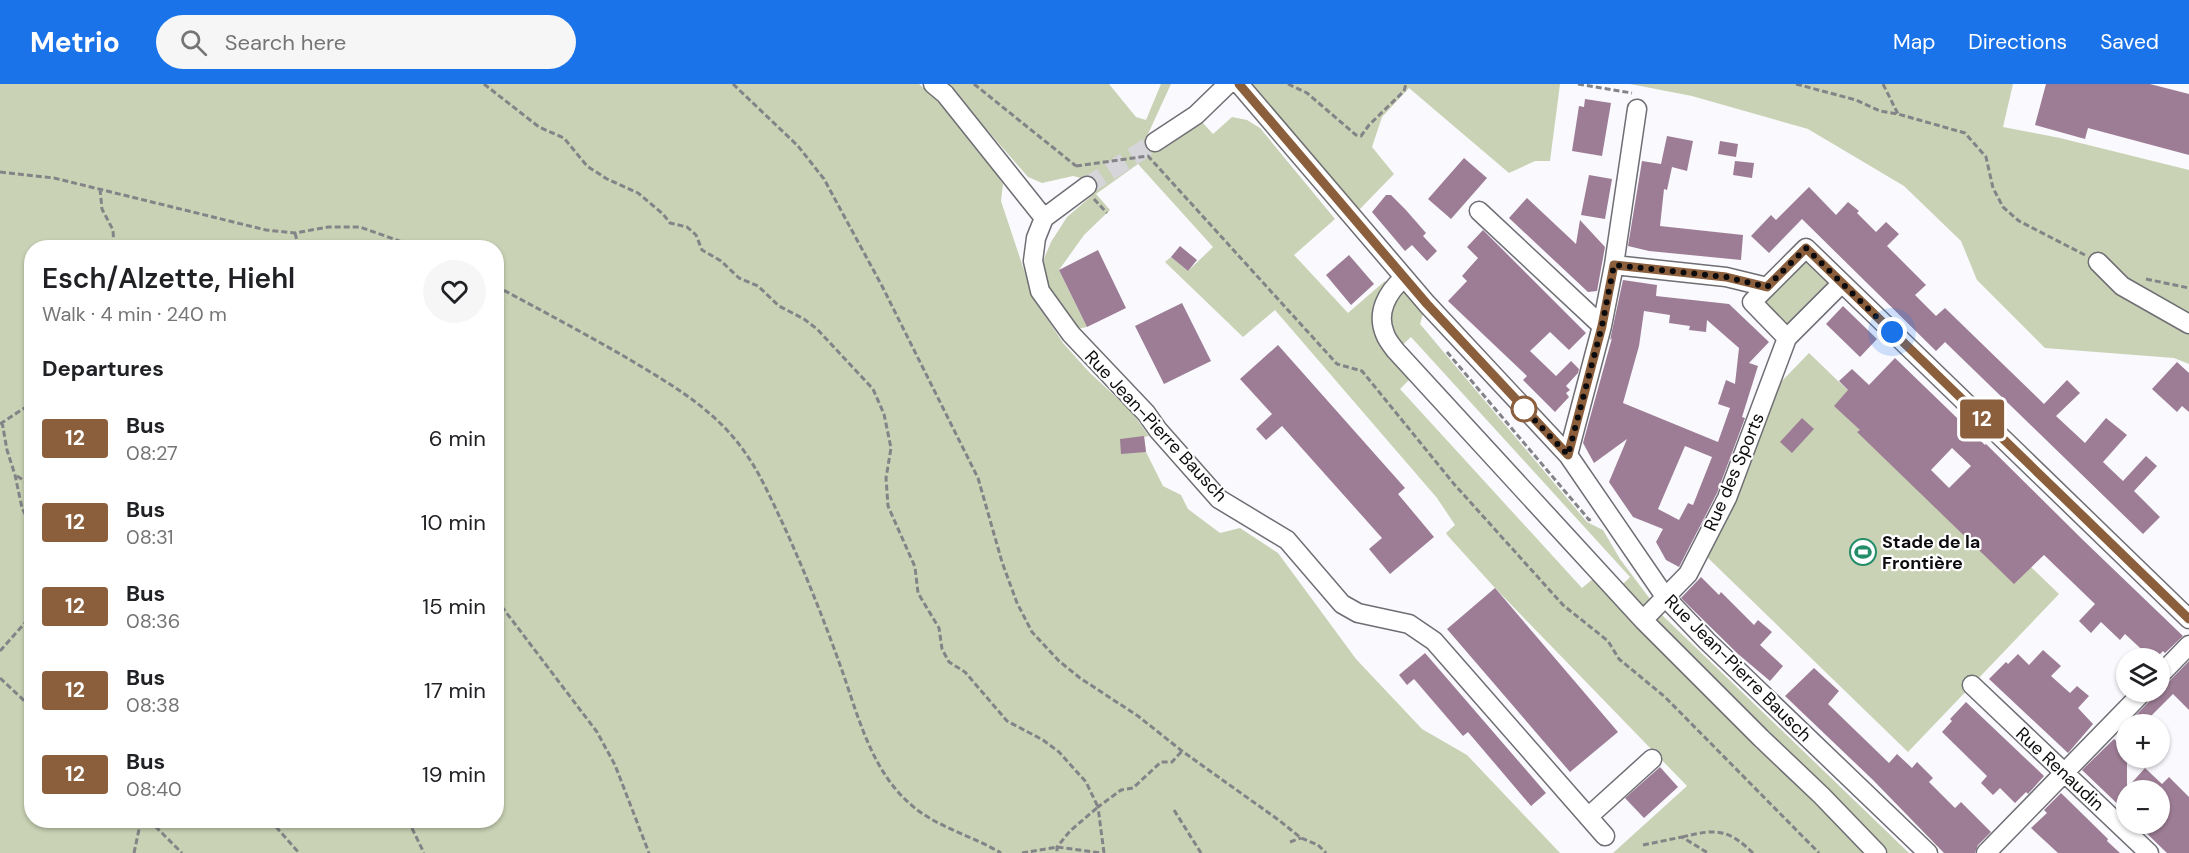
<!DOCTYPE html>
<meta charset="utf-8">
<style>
:root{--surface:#fff;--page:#f6f6f6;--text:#202124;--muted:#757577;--accent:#1a73e8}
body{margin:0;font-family:"DM Sans",sans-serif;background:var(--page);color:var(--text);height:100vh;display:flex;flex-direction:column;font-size:22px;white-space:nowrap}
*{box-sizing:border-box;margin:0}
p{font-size:20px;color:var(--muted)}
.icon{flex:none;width:33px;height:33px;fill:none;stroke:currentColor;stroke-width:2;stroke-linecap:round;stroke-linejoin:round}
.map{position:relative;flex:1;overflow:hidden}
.panel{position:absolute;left:24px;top:156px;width:480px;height:588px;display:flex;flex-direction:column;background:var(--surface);border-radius:24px;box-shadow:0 2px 4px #0004}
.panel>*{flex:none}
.badge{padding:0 12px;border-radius:4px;font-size:21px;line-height:39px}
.fabs{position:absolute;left:2116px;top:564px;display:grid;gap:12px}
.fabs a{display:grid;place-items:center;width:54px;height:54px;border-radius:50%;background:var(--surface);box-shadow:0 2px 4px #0004;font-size:30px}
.you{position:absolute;width:30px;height:30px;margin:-15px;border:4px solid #fff;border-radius:50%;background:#1a73e8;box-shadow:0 0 0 9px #1a73e833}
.map>.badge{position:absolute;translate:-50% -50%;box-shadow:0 0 0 3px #fff}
h2{padding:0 18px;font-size:22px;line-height:54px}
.round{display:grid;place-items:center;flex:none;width:63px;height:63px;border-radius:32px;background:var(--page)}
.overview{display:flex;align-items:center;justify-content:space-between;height:102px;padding:0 18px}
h1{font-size:28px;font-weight:600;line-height:45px}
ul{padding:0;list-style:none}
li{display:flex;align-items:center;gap:18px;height:84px;padding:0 18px}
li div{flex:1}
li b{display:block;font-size:22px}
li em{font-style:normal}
li .badge{min-width:66px;font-weight:700;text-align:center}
header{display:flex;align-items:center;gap:36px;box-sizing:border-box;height:84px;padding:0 30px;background:var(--accent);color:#fff}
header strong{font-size:28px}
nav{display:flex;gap:33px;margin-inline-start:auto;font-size:21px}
.search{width:420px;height:54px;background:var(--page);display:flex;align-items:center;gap:15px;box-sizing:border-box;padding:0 21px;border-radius:33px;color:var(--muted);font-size:22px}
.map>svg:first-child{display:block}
.green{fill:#c9d2b4;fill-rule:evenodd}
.building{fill:#9d7d95;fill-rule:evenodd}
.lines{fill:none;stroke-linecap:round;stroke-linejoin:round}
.minor-tunnel{stroke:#d5d5da;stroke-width:18;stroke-dasharray:18 9;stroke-linecap:butt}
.minor-casing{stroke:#6e6e74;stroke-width:21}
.path{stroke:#848488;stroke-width:3;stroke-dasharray:6 3;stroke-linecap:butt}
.minor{stroke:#fff;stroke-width:18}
.line-casing{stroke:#fff;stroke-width:14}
.line{stroke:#8b5e3c;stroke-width:9}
.walk{stroke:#0c0c0e;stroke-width:6;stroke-dasharray:0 10.8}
.stop-dot{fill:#fff;stroke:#8b5e3c;stroke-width:3}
.labels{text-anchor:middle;stroke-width:4.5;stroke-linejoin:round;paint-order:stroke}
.street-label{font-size:18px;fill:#0c0c0e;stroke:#fff}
.poi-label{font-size:18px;font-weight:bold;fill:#0c0c0e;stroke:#fff;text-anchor:start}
</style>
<header>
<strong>Metrio</strong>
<div class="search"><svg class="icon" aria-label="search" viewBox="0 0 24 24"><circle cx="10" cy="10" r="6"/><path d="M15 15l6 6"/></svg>Search here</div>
<nav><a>Map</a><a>Directions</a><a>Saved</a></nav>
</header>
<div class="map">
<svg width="2189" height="769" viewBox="0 0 2189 769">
<rect width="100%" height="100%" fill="#f9f9fe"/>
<path class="green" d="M0,0H919L947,24L976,60L1003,100L1001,117L1033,213L1063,259L1089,288L1131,327L1149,352L1144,353L1146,368L1163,402L1181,411L1188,425L1220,449L1240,444L1278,469L1356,575L1422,645L1467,671L1560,769H0ZM32,164H496V736H32Z
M947,0H1109L1136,33L1146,36L1161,0H1171L1148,50L1162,66L1202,38L1213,50L1232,33L1247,36L1260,44L1335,135L1294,171L1348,229L1385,197L1398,212L1404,208L1423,230L1420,240L1587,438L1603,446L1620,475L1662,531L1909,769H1613L1687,702L1495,504L1448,452L1446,449L1455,441L1437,414L1275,226L1243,253L1165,178L1171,173L1188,187L1213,163L1138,80L1096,110L1110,126L1084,151L1059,186L1087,243L1077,245L1047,201L1043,177L1051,158L1067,133L1095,109L1081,94L1073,92L1042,99L1028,93ZM1411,253L1630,493L1616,507L1600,489L1582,504L1400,305L1416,289L1396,267Z
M1251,0H1560L1550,77H1535L1509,89L1409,4L1382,33L1372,63L1394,90L1358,127Z
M1630,0H2013L2003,43L2060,54L2189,86V280L2174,274L2045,264L1977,196L1961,157L1904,102L1808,45L1692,12Z
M1807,173L1833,199L1787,245L1761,218Z
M1809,269L2059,510L1908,668L1708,474L1733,418L1781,298Z"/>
<path class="building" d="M2046,0H2150L2189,10V71L2088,44L2085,55L2035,41Z
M1585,15L1611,19L1602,72L1572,67L1579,22L1584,23Z
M1667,52L1693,57L1687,87L1672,83L1667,106L1664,105L1660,142L1743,151L1741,176L1649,167L1628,162L1642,77L1661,80Z
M1720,57L1738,60L1736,73L1718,70Z
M1464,74L1487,94L1451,135L1428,115Z
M1735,77L1754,79L1752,94L1733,91Z
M1589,91L1612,95L1605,135L1581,131Z
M1809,103L1836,131L1848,118L1859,127L1857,129L1876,148L1886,138L1899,150L1887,162L1926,201L1915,211L1936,232L1945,224L2044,320L2067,296L2080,309L2056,332L2085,359L2106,334L2127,351L2103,378L2123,397L2146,372L2157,382L2134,407L2160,433L2143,450L1945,258L1936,267L1802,135L1769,169L1751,152L1771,131L1776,136Z
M1386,111H1391L1405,125L1426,149L1423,152L1437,167L1427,177L1412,161L1405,167L1372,128Z
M1527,114L1576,160L1580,136L1605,163L1597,207L1588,208L1509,134Z
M1483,146L1586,249L1569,266L1550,248L1530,267L1556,292L1571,277L1579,285L1578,289L1566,302L1570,306L1566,309L1569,313L1555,328L1523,296L1527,292L1448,217L1467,197L1462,192L1478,174L1467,163Z
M1180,162L1197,176L1188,187L1171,173Z
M1098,166L1126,224L1087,243L1059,186Z
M1349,171L1374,200L1351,221L1326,191Z
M1623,196L1657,201L1656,212L1729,220L1769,258L1749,279L1758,282L1742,333L1745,334L1717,409L1679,483L1666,476L1656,458L1663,445L1633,433L1609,398L1627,355L1594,379L1583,359L1612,254L1610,256ZM1644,227L1670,231L1669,239L1690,242L1689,246L1706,248L1707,236L1739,264L1735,300L1726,296L1718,320L1730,324L1718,358L1623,319L1639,262ZM1685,362L1712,373L1693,421L1688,419L1679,436L1658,425Z
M1182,219L1211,277L1164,300L1135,242Z
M1843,222L1877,255L1860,273L1826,240Z
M1278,261L1405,404L1398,410L1434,453L1390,490L1369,465L1382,454L1282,342L1266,356L1256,345L1272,330L1240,295Z
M1895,274L1985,361L1986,360L2083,456L2183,552L2165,569L2163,567L2156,574H2151L2125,550L2120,556L2101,538L2091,549L2079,537L2095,520L2044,471L2014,500L1857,348L1860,346L1834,322L1848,306L1839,297L1852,285L1869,301ZM1952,364L1971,382L1949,404L1931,386Z
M2177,278L2189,289V328L2182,322L2177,328L2152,305Z
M1802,334L1814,345L1792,369L1780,358Z
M1144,352L1146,368L1121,370L1120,355Z
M1701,493L1719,511L1721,508L1754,541L1758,536L1772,548L1760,561L1783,582L1770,597L1738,570L1681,514Z
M1495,504L1618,648L1570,688L1447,545Z
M2043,566L2061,582L2051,592L2070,609L2077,602L2089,612L2078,624L2093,640L2068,669L1989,595L2006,578L2008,580L2018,570L2029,581Z
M1425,569L1546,709L1531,722L1468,648L1463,652L1414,595L1407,601L1399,591Z
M2189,577V626L2173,610L2143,640H2127Z
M1814,584L1839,607L1828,620L1889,679L1897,670L1912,684L1917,678L1933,694L1929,698L1955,724L1961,718L1991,748L1978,761L1975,769H1944L1873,696L1785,612Z
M1966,618L2044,692L2028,710L2026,708L2015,719L2000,704L1993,711L1981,699L1987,692L1942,648L1952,637L1950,635Z
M2114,655L2127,667V704L2145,684L2162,700L2169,693L2189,713V769H2167L2137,740H2160V706H2127V729L2082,686Z
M1660,683L1678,703L1644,734L1625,714Z
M2061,709L2108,755L2107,757L2120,769H2058L2031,744L2047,729L2044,726Z"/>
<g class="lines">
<path class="minor-tunnel" d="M1087,102L1155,58"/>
<defs>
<path id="minor" d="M933,0L945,10L1044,134
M1239,0L1427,220L1568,371L1666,514L1707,557L1928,769
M1155,58L1196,31L1228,0
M1087,102L1044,134L1036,154L1033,177L1040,207L1071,250L1146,329L1158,346L1219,415L1287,456L1342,520L1358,529L1409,540L1434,557L1605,752
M1479,127L1602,242
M2098,178L2122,202L2189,240
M1614,181L1726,193L1767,203
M1404,194C1387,208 1376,229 1385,250C1387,256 1392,262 1396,267L1643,536L1761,654L1822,712L1877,769
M1787,254L1752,218L1806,164L2189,535
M1568,371L1602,242L1614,181L1637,25
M1643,536L1688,490L1727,414L1787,254L1842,199
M2160,591L2189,561
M1972,601L2149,769
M1588,733L1652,675
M1986,769L2143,608"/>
</defs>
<use href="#minor" class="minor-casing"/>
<path class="path" d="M484,0L539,43L564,54L587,82L607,95L638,109L663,130L670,139L687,143L696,151L702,166L721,177L739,194L758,202L779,222L804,235L817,245L873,305L884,330L891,364L886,394L888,422L915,483L918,509L939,544L942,565L949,578L965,588L1007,637L1043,656L1059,668L1086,698L1098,723L1070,747L1057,763V769
M733,0L798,62L824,95L882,202L978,394L1002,478L1017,519L1032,548L1059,577L1080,594L1138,632L1182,667L1280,737L1301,754L1318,761L1326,769
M974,0L1076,82
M1288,0L1307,9L1356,51L1361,52L1369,41L1404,7L1406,0
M1578,0L1632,9
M1796,0L1856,16L1880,27L1898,30L1965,49L1986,73L1993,104L2003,123L2019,137L2085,171
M1883,0L1898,30
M1076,82L1148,72L1337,280L1362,287L1454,400L1563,521L1608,557L1619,575L1665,613L1819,769
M0,88L54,94L266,146L295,149L328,143H360L419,164
M100,105L102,125L113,146L114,164
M1094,115L1107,129
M295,149L299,164
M2146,195L2189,204
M496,202C542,227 588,251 632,277C674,302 716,327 744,367C760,389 771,415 783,440C804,486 822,531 839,578C857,627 869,683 909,719C935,743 971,751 1001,769
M1447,268L1585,431L1589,436L1593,434
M2,338L7,366L15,391L22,424L32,443
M0,340L32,319
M17,392L32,402
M496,515L597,648L615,681L649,769
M0,567L32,531
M0,594L32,624
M1174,726L1201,769
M149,736L182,769
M270,736L299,769
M408,736L424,769
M1682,753C1716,745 1727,744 1753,769
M1290,758L1301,754
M1643,761L1682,753L1708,769
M134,769L141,736
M1022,769L1057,763L1101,769
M1104,769L1098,723L1121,706L1133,704L1161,678H1172L1182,667"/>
<use href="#minor" class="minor"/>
</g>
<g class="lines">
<defs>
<path id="line" d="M1239,0L1427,220L1568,371L1602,242L1614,181L1726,193L1767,203L1806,164L2189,535"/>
</defs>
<use href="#line" class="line-casing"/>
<use href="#line" class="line"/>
<path class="walk" d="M1524,325L1522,323L1568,371L1602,242L1614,181L1726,193L1767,203L1806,164L1892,248"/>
</g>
<defs>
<symbol id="stadium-ring" viewBox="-11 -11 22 22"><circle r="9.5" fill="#fff" stroke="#238c69" stroke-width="1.5"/><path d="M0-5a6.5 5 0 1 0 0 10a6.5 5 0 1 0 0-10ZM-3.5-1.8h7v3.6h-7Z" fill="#238c69"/></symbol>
</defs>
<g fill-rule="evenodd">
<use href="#stadium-ring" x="1848" y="453" width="30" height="30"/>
</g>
<circle class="stop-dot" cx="1524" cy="325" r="12"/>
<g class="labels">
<g class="street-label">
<text transform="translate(1156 342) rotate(47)" y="6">Rue Jean-Pierre Bausch</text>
<text transform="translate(1734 388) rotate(-67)" y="6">Rue des Sports</text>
<text transform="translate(1738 584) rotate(45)" y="6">Rue Jean-Pierre Bausch</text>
<text transform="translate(2060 685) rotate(43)" y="6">Rue Renaudin</text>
</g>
<g class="poi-label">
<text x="1882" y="464">Stade de la<tspan x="1882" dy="21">Frontière</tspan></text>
</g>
</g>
</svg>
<div class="fabs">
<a><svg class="icon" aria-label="layers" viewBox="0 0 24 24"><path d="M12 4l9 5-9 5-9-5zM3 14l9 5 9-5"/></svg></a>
<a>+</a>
<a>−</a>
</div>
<div class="you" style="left:1892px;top:248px"></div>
<b class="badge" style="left:1982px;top:335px;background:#8b5e3c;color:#fff">12</b>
<section class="panel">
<div class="overview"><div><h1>Esch/Alzette, Hiehl</h1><p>Walk · 4 min · 240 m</p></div><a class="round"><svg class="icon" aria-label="heart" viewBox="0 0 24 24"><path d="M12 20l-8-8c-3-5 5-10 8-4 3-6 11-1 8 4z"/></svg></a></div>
<h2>Departures</h2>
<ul>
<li><span class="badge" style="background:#8b5e3c;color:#fff">12</span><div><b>Bus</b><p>08:27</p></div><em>6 min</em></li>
<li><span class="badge" style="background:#8b5e3c;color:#fff">12</span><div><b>Bus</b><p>08:31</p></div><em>10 min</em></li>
<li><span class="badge" style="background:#8b5e3c;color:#fff">12</span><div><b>Bus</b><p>08:36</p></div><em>15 min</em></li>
<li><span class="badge" style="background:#8b5e3c;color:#fff">12</span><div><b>Bus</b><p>08:38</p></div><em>17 min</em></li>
<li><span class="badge" style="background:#8b5e3c;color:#fff">12</span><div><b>Bus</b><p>08:40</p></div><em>19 min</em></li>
</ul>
</section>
</div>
